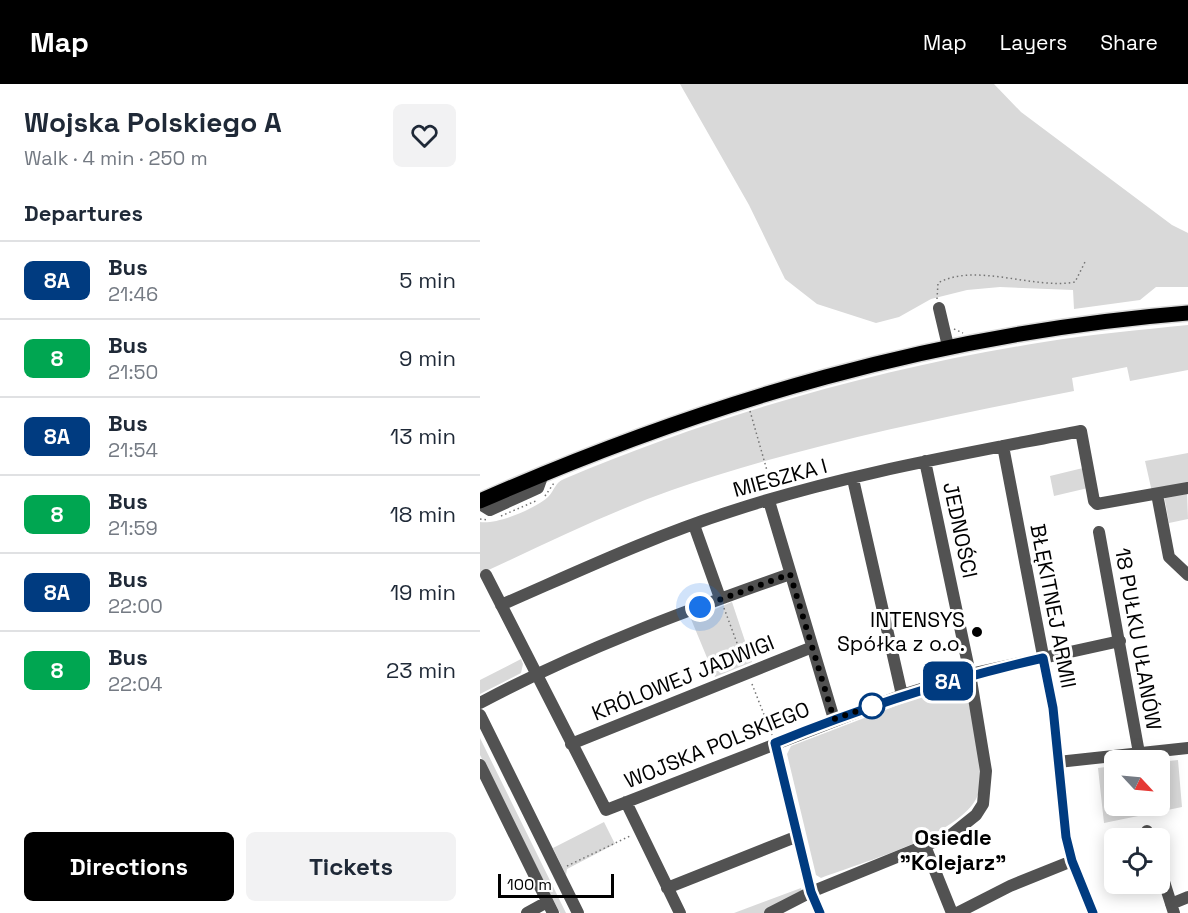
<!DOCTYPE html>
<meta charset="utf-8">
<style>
:root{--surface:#fff;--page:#f2f2f3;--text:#1f2937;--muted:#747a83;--line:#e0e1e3;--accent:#000}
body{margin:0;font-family:"Space Grotesk",sans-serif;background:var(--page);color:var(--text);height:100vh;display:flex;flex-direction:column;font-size:22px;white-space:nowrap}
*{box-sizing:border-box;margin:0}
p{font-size:20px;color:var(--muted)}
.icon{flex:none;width:33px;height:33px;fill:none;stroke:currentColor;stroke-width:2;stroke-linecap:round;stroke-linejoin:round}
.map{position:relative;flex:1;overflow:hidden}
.panel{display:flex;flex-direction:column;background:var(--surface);width:480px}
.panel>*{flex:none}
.badge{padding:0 12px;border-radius:9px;font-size:21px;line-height:39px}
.needle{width:39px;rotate:116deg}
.tools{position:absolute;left:624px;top:666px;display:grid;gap:12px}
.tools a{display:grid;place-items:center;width:66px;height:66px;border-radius:9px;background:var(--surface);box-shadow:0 3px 15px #0003;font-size:30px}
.scale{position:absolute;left:18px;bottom:15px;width:116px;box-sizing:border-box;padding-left:6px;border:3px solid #000;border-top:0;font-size:16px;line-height:21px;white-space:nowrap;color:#000;-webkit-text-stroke:4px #fff;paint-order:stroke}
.you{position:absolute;width:30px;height:30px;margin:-15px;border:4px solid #fff;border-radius:50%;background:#1a73e8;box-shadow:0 0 0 9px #1a73e833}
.map>.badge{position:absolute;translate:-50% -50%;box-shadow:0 0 0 3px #fff}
h2{padding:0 24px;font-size:22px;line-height:54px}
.round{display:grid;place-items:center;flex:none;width:63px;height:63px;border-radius:9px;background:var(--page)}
.head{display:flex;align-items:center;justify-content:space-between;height:102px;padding:0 24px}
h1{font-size:28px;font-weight:700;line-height:45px}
.cta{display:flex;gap:12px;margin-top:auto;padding:12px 24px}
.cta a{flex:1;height:69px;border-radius:9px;background:var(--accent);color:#fff;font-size:24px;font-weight:700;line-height:69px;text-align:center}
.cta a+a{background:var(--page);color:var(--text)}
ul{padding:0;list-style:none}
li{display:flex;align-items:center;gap:18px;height:78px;padding:0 24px;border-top:2px solid var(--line)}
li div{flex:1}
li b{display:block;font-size:22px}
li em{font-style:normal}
li .badge{min-width:66px;font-weight:700;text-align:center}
header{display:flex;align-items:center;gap:36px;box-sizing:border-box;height:84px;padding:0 30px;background:var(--accent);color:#fff}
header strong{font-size:28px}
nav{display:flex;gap:33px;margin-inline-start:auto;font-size:21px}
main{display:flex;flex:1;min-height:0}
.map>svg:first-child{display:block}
.green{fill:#d9d9d9}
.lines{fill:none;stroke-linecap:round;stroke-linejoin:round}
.major-casing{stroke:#dbdbdb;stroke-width:18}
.path{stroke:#747474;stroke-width:1.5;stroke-dasharray:1.5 3;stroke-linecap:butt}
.minor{stroke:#525252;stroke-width:12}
.major{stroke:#000;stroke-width:15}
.line-casing{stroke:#fff;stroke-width:14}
.line{stroke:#003b80;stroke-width:9}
.walk{stroke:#000;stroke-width:6;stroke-dasharray:0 10.8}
.poi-dot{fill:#000;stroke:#fff;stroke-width:2}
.stop-dot{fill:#fff;stroke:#003b80;stroke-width:3}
.labels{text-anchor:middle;stroke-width:6;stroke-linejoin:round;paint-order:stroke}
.street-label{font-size:21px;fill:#000;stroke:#fff}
.poi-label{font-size:21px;fill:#000;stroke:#fff;text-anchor:end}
.neighbourhood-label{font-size:22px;font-weight:bold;fill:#000;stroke:#fff}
</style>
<header>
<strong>Map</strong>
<nav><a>Map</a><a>Layers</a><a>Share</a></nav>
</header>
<main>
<section class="panel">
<div class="head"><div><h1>Wojska Polskiego A</h1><p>Walk · 4 min · 250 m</p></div><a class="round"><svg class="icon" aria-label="heart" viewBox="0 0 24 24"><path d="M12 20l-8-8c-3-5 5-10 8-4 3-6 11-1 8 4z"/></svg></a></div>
<h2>Departures</h2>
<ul>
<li><span class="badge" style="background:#003b80;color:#fff">8A</span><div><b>Bus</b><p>21:46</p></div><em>5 min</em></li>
<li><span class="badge" style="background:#00a651;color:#fff">8</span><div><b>Bus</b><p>21:50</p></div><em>9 min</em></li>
<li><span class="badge" style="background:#003b80;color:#fff">8A</span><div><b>Bus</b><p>21:54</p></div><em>13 min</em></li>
<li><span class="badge" style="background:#00a651;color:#fff">8</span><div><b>Bus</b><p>21:59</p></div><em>18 min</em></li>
<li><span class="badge" style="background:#003b80;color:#fff">8A</span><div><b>Bus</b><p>22:00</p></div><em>19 min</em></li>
<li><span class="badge" style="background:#00a651;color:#fff">8</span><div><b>Bus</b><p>22:04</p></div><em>23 min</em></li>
</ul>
<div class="cta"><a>Directions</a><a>Tickets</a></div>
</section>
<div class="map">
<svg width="708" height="829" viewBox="0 0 708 829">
<rect width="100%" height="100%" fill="#fff"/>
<path class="green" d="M200,0H514L541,28L692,141L708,149V203H676L660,216L594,225L593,206L520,203L487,206L451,215L419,233L396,239L337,220L305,195L269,121Z
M708,241V286L650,297L647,283L592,294L594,307C458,334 323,361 192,406C127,429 63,461 0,490V438C17,441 57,424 69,412C75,405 75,399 84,395C237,330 400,284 564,258C611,250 660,246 708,241Z
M708,369V401L672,408L665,377Z
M603,384L608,404L574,412L570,392Z
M707,406L708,435L689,439L684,411Z
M252,518L272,578L235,593L211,535Z
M41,575L43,580L41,589L0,610V596Z
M478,601L486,606C492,637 506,676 499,707C490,749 379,779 341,794L336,791L307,670L311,662L426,618Z
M0,654L86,829H80L0,671Z
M698,676L702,723L624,739L618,684L634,682V722H680V678Z
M124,738L135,760L87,785L86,791L73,764Z
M321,804L323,810L285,829H254Z"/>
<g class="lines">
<defs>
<path id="major" d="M0,417C227,317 459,249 708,229"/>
</defs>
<use href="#major" class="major-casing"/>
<path class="path" d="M457,215L458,199C496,178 554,206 595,198L606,176
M474,245L483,249
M270,327L292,404
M65,412L74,399
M21,432L58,416
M0,435L8,436
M244,524L264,578
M272,600L292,651
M87,782L150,752"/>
<path class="minor" d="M459,224L468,262
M523,362L573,624L586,753L592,777L613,829
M373,395L422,611
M677,410L689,473L708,491
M289,417L354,635
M0,420L10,426L58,404L63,390
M214,441L240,514
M619,448L659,669
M6,491L126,726L422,611L490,590L640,557
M21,521C97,488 173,452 252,427C365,390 484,370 601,347L614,417L617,420L708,404
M0,619C99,566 205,527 310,490
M0,631L98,829
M295,659L331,808L340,829
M91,660L330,564
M578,678L708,664
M0,681L73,829
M146,718L200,829
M667,747L670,754
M445,762L472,829
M680,785L694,829
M187,804L318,752
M691,820L708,813
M47,829L67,818
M290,829L331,808L471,751L496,731L503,720L506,687L490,590L445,377
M477,829L530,802L592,777"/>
<use href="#major" class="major"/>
</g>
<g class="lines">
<defs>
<path id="line" d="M340,829L331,808L295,659C383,623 471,595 563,574L573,624L586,753L592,777L613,829"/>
</defs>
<use href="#line" class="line-casing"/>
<use href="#line" class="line"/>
<path class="walk" d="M220,523L310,490L354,635L392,622"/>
</g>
<circle class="poi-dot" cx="497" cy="548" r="6"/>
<circle class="stop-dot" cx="392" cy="622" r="12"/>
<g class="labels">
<g class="street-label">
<text transform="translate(300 394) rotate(-15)" y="7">MIESZKA I</text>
<text transform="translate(480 446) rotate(78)" y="7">JEDNOŚCI</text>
<text transform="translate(573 522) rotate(79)" y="7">BŁĘKITNEJ ARMII</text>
<text transform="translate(658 555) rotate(80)" y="7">18 PUŁKU UŁANÓW</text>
<text transform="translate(203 594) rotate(-22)" y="7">KRÓLOWEJ JADWIGI</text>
<text transform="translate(237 661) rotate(-22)" y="7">WOJSKA POLSKIEGO</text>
</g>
<g class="poi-label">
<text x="485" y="543">INTENSYS<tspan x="485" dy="24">Spółka z o.o.</tspan></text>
</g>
<g class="neighbourhood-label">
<text x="473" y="761">Osiedle<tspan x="473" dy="25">"Kolejarz"</tspan></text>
</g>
</g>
</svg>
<div class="tools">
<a><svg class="needle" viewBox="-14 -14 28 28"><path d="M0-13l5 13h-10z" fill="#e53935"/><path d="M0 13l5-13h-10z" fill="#747a83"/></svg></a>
<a><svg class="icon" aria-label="locate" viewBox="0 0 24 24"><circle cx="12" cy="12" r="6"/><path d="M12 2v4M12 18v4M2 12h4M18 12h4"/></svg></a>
</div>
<div class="scale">100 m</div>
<div class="you" style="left:220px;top:523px"></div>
<b class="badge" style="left:468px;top:597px;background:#003b80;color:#fff">8A</b>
</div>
</main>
